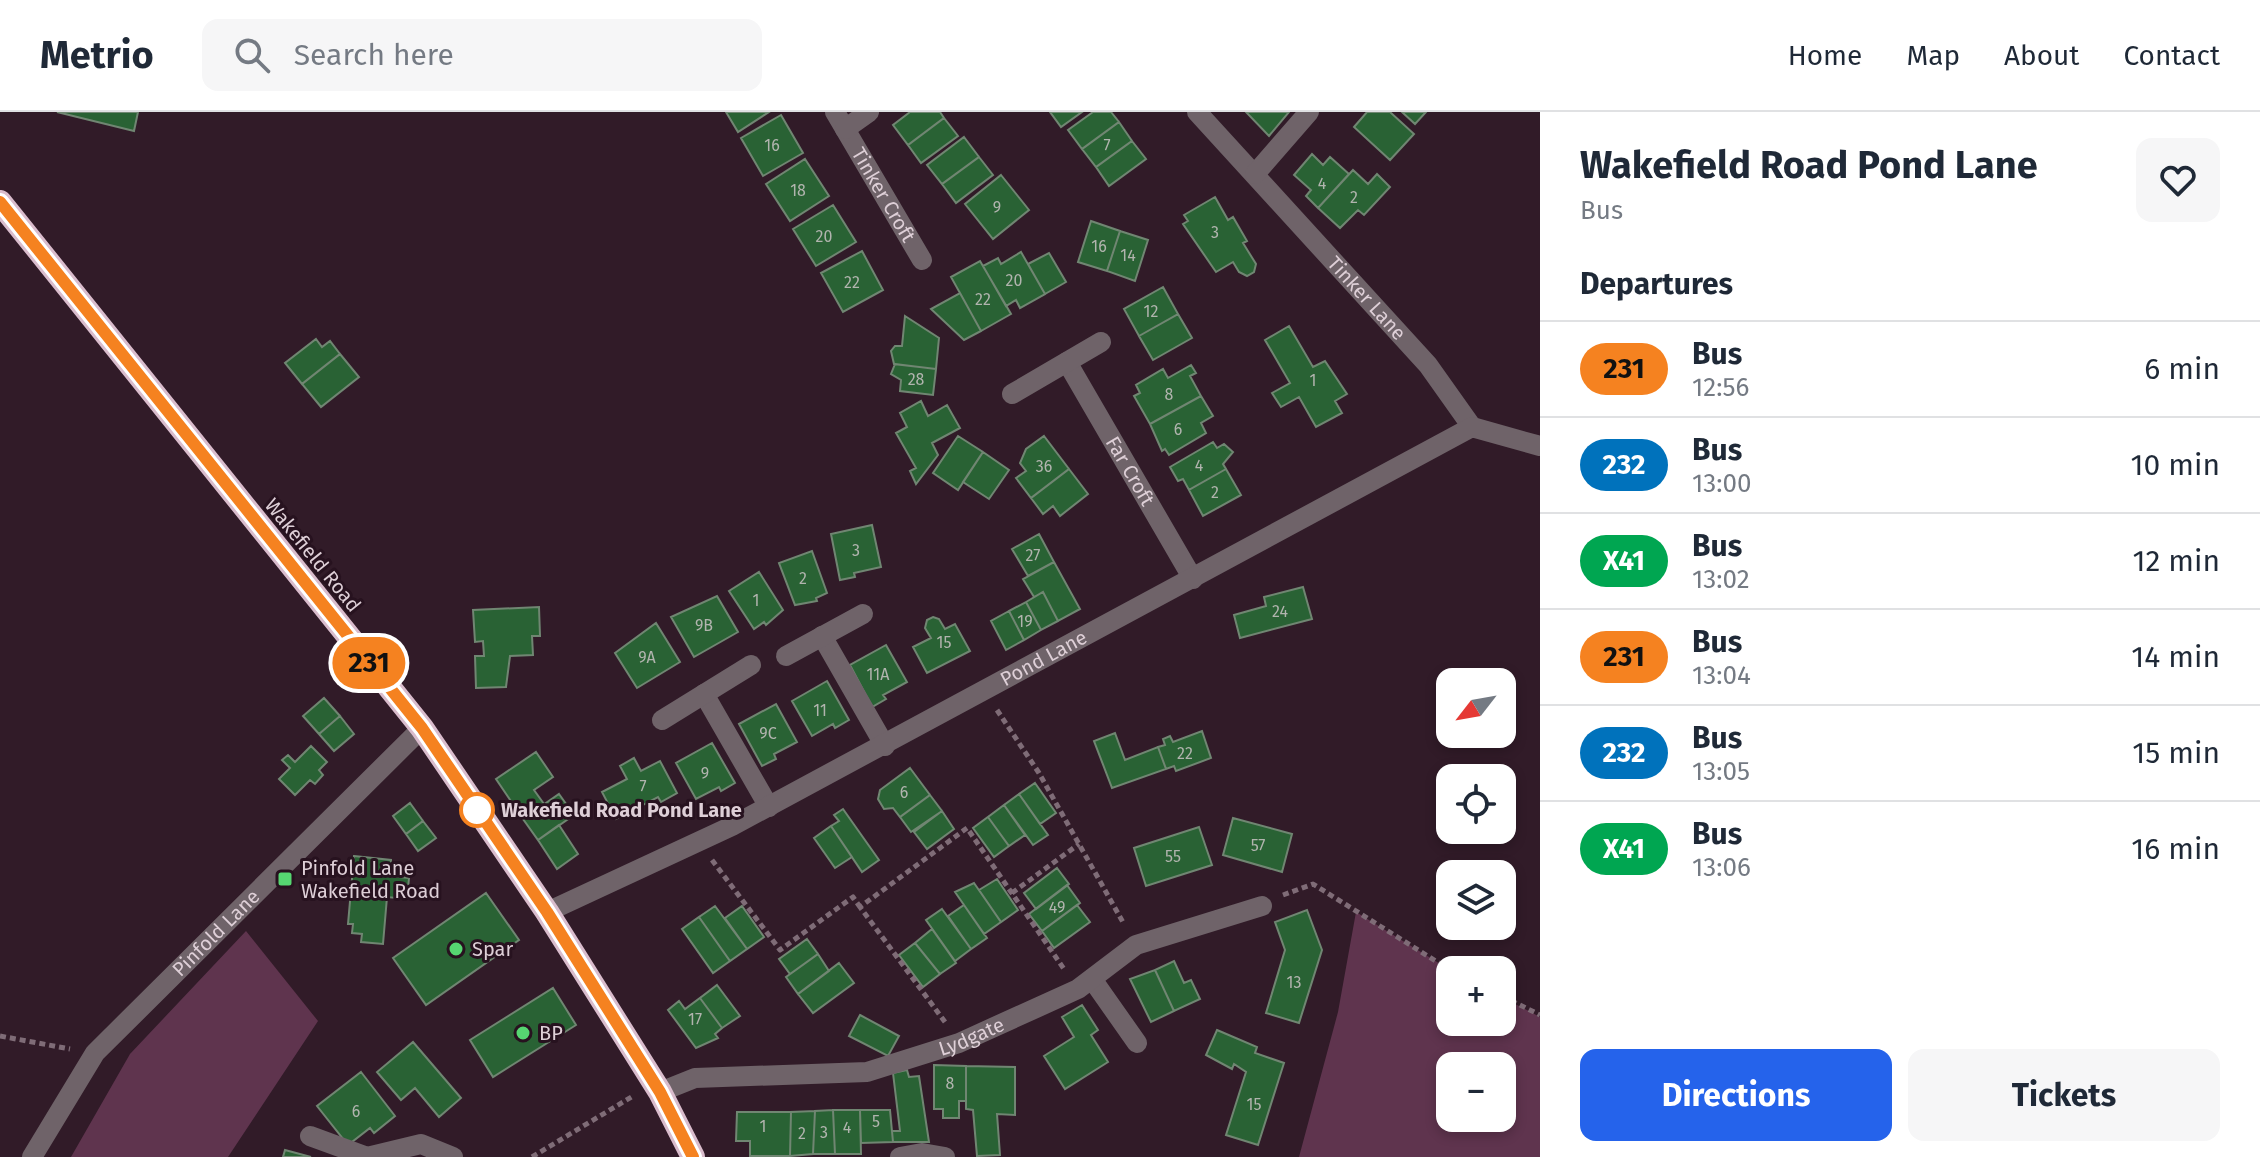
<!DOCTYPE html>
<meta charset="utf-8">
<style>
:root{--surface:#fff;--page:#f6f6f7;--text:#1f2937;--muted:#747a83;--line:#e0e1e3;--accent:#2563eb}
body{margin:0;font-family:"Fira Sans",sans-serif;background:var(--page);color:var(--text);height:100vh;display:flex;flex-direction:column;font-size:30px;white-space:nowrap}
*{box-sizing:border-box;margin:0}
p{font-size:26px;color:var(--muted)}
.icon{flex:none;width:44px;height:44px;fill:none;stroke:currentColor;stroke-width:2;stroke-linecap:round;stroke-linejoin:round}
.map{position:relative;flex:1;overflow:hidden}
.sheet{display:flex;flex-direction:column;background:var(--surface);width:720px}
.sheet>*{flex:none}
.badge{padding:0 16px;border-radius:26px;font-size:28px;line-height:52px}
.needle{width:52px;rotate:239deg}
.fabs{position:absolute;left:1436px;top:556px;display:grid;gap:16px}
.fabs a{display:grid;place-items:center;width:80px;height:80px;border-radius:16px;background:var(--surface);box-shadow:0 4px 12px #0003;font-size:40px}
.map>.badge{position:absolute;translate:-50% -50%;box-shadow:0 0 0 4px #fff}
h2{padding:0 40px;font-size:30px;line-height:72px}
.round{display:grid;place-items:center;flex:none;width:84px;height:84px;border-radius:16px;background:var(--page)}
.summary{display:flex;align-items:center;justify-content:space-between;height:136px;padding:0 40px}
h1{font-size:38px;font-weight:700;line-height:60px}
.primary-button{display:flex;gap:16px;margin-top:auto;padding:16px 40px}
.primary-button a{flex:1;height:92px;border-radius:16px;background:var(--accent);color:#fff;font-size:32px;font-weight:700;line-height:92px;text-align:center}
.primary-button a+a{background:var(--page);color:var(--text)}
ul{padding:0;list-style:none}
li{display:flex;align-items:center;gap:24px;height:96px;padding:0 40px;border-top:2px solid var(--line)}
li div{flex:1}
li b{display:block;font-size:30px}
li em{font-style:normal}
li .badge{min-width:88px;font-weight:700;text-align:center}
header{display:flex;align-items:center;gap:48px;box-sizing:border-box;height:112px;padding:0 40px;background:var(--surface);border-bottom:2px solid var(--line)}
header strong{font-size:38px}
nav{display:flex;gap:44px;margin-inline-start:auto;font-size:28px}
.search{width:560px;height:72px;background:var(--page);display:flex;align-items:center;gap:20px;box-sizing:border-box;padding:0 28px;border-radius:16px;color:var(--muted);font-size:30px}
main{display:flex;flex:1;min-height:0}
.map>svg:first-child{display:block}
.green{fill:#5f344e;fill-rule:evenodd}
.building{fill:#296234;stroke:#708672;stroke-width:2}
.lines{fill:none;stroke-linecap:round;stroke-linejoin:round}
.path{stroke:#7f6c77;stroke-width:5;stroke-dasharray:6 4;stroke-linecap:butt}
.minor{stroke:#6f6369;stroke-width:20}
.highway{stroke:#d9bccc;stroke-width:24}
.line-casing{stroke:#fff;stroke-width:18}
.line{stroke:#f58220;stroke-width:12}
.stop-dot{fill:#fff;stroke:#f58220;stroke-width:4}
.poi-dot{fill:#56d671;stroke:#27121f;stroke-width:3}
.labels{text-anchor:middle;stroke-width:6;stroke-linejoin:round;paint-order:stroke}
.number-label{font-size:16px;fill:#b1b4ae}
.street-label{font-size:20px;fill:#decfd7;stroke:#27121f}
.stop-label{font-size:20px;font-weight:bold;fill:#decfd7;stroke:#27121f;text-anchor:start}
.poi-label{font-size:20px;fill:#decfd7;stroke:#27121f;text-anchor:start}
</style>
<header>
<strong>Metrio</strong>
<div class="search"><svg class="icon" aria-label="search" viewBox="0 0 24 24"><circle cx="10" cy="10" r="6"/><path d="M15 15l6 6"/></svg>Search here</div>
<nav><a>Home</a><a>Map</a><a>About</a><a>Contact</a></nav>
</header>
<main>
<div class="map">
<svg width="1540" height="1045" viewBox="0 0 1540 1045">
<rect width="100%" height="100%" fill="#311b28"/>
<path class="green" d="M1356,800L1450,858V910H1502V885L1540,905V1045H1299L1338,900ZM1450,954H1502V1006H1450Z
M246,819L318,909L228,1045H71L130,942Z"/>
<path class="building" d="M57,0H138L134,19Z
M726,0H769L738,20Z
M910,0H940L944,6L908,33L893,13Z
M1050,0H1082L1061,15Z
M1093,0H1111L1119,10L1082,37L1068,18Z
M1246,0H1289L1269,24Z
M1367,0H1390L1414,22L1390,48L1354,15Z
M1402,0H1426L1415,12Z
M781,3L803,41L763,64L741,26Z
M944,6L958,24L921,51L908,33Z
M1119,10L1132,29L1096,55L1082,37Z
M964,25L979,45L942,72L927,53Z
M1132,29L1146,47L1109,74L1096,55Z
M1312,42L1323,53L1330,45L1349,62L1318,96L1306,84L1311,78L1294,63Z
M979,45L993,63L956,91L942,72Z
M805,47L829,84L790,109L766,72Z
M1353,58L1368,72L1377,62L1390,75L1364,103L1358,98L1340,116L1318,96Z
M1001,63L1029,98L993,127L965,92Z
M1215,85L1228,108L1233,105L1247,129L1243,131L1256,152L1254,160L1247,164L1239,160L1233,150L1216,160L1183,112L1188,109L1184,103Z
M833,93L856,130L816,154L793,117Z
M1091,109L1120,119L1107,159L1078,150Z
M1120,119L1148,128L1135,169L1107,159Z
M862,139L883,178L843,200L821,161Z
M1021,140L1045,182L1020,196L1016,188L1006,194L983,154L998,146L1001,152Z
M1049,141L1066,170L1045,182L1028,152Z
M980,149L1011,202L981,219L951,165Z
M1163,175L1178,202L1139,224L1124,197Z
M960,181L981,219L964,228L931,197Z
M1178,202L1192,226L1153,248L1139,224Z
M905,204L939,226L936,257L894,252L891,239L895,234H902Z
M1289,214L1313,255L1325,249L1347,282L1335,289L1342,301L1316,315L1299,285L1281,295L1272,281L1290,271L1265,228Z
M316,227L322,235L330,229L340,242L302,272L285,251Z
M340,242L359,265L321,295L302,272Z
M895,252L936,257L933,283L900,279L901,268L891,262Z
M1191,253L1196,261L1190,264L1201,284L1150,312L1134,284L1140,281L1136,273L1163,257L1168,266Z
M1201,284L1213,304L1201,311L1206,321L1169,343L1165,337L1162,339L1150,312Z
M921,289L928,304L947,293L960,316L932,331L938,343L916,372L910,359L916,356L896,321L907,315L900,301Z
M958,324L983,340L958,378L933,361Z
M1044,324L1069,357L1031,386L1016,366L1026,359L1020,351L1026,337Z
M1213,330L1217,336L1224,332L1233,340L1223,352L1226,357L1189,378L1183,367L1178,369L1170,355Z
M983,340L1009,358L989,387L963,370Z
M1069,357L1088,382L1060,404L1053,394L1043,402L1031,386Z
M1226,357L1241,383L1203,404L1189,378Z
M872,413L881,455L854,461L855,465L840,468L831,422Z
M1039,422L1054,450L1028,464L1012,437Z
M812,439L827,481L816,486L817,489L795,493L779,451Z
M1054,450L1080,497L1058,509L1043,480L1034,485L1023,467Z
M759,460L783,498L766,513L764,510L754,517L729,479Z
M1303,475L1312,507L1240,526L1234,503L1266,494L1264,485Z
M1043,480L1058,509L1041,518L1026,490Z
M717,484L738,520L694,545L671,505Z
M1026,490L1041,518L1024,528L1009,499Z
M539,495L540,524H532L533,543L510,544L506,575L476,576L475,544H484L483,529L475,530L473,498Z
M1009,499L1024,528L1006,538L991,509Z
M933,505L939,507L945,517L955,512L970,539L927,561L913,535L931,526L925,516L927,508Z
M656,511L680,550L637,576L615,541Z
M886,533L907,570L883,583L886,587L872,595L850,553Z
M827,569L849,608L835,616L833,612L812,624L792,589Z
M324,586L340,604L319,622L303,604Z
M776,592L797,630L774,642L776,647L762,654L739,612Z
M340,604L354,622L334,639L319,622Z
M1202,619L1211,646L1176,659L1174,654L1166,657L1158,635L1165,633L1163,627L1170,624L1173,630Z
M1115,621L1125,648L1158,635L1166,657L1112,676L1094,629Z
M712,631L735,671L721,679L719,675L696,687L676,651Z
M311,634L327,650L319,658L323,663L315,672L310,668L295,683L279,667L290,656L282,648L288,643L295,650Z
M536,640L553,665L534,678L544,692L523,707L496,667Z
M634,646L641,659L660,649L677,681L661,690L658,685L616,707L602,680L627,667L620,654Z
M910,656L930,683L900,705L893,696L884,697L878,687L880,678Z
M1035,671L1056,701L1040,712L1019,682Z
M559,682L574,703L538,728L523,707Z
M1019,682L1048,723L1033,733L1004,693Z
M930,683L942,699L911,720L900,705Z
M410,691L423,709L406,722L393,704Z
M1004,693L1025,723L1009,734L988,705Z
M843,697L879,748L862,760L831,714L839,709L834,703Z
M942,699L954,717L927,737L914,720Z
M988,705L1009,734L994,745L973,716Z
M1233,706L1292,722L1282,760L1223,743Z
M423,709L436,726L418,739L406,722Z
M559,713L578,742L557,757L538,728Z
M831,714L852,745L835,756L814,726Z
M1199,715L1212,753L1146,774L1134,736Z
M354,744L391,748L390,764L409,766L407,787L387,785L383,832L361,830L362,822L352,821L353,812H348Z
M1057,756L1069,772L1036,797L1024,781Z
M997,767L1018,798L1001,810L979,778Z
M974,771L1001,810L984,822L955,780Z
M1067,773L1080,791L1042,819L1029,802Z
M486,781L519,828L426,893L393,846Z
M964,793L987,826L971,837L948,804Z
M1077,793L1090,810L1054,836L1042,819Z
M715,794L747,837L730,849L699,805Z
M742,794L764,825L747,837L725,806Z
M942,797L971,837L955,849L926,808Z
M1307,798L1322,838L1299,911L1266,901L1285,838L1275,810Z
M699,805L730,849L713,861L682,817Z
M932,817L956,851L940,862L915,831Z
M807,827L818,842L790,862L779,847Z
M915,831L940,862L923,875L899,843Z
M818,842L829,859L798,882L786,865Z
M1174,849L1184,871L1191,868L1200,887L1174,899L1155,858Z
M839,851L854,871L813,901L798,882Z
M1155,858L1174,899L1151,910L1130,867Z
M717,873L740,904L722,916L700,886Z
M553,876L576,913L493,965L470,928Z
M700,886L722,916L715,922L718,926L696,936L668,898L679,889L685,897Z
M1082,893L1098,918L1091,923L1108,950L1065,977L1044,944L1074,925L1062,905Z
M860,903L899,924L888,944L849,924Z
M1217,918L1257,935L1255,941L1284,951L1258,1033L1226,1023L1246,960L1234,952L1232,957L1206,943Z
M413,930L461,986L439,1005L415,976L401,988L377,960Z
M934,953L966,954V989H959V1006H943V997H934Z
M966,954L1015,955V1003L997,1002L1000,1043L977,1044L973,998L966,997Z
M907,958L909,965L919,964L929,1030H893L892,1019H900L893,961Z
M361,960L395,1004L374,1021L370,1016L348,1033L317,994Z
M833,998L835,1042H813L815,999Z
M833,998H860L861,1042H835Z
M860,998H890L893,1030L861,1031Z
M815,999L813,1042L790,1044L791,1000Z
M737,1000H791L790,1044H750V1029H736Z
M285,1038L311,1045H283Z"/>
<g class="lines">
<path class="path" d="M997,598L1039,661L1124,812
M712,748L780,838L853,785L860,795
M1012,781L1079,732
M1283,783L1313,772L1450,858
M1502,884L1540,903
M945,910L860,795L967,716L1064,857
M0,924L70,937
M532,1045L633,984"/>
<g class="minor">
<path id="s1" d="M835,0L922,148"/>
<path id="s2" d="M1197,0L1428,253L1472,315"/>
<path d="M845,17L869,0"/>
<path d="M1255,62L1309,0"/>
<path id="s3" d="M1067,250L1193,467"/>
<path d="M1012,282L1101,230"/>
<path d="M822,524L885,634"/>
<path d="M786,544L863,502"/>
<path d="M704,582L769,695"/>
<path d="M662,608L751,553"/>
<path id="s4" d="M547,800L732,714L1472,315L1540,334"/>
<path d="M1092,867L1137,931"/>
<path id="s5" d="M660,980L695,966L867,960L959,931L1078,877L1136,833L1262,794"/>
<path d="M310,1024L367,1045L421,1032L453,1045"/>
<path id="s6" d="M32,1045L95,941L422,616"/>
<path d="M900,1045L922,1041L945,1045"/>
</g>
<path class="highway" d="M0,90L422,616L547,800L660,980L693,1045"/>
</g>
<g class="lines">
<defs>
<path id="line" d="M0,90L422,616L547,800L660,980L693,1045"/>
</defs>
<use href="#line" class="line-casing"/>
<use href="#line" class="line"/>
</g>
<circle class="stop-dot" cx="477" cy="698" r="16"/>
<g class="poi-dot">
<rect x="277" y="759" width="16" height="16" rx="4"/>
<circle cx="456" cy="837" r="8"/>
<circle cx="523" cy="921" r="8"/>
</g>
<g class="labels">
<g class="number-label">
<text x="772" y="39">16</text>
<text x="1107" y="39">7</text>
<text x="1322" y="77">4</text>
<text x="798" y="84">18</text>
<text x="1354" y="91">2</text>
<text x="997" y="101">9</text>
<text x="1215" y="126">3</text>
<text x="824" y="130">20</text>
<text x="1099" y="140">16</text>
<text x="1128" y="149">14</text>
<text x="1014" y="174">20</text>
<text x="852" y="176">22</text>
<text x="983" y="193">22</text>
<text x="1151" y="205">12</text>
<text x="916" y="273">28</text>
<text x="1313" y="274">1</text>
<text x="1169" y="288">8</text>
<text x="1178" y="323">6</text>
<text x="1199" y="359">4</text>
<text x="1044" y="360">36</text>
<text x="1215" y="386">2</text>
<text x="856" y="444">3</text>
<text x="1033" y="449">27</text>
<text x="803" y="472">2</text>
<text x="756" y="494">1</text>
<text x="1280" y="505">24</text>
<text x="1025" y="515">19</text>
<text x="704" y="519">9B</text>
<text x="944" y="536">15</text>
<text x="647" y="551">9A</text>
<text x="878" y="568">11A</text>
<text x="820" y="604">11</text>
<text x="768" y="627">9C</text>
<text x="1185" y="647">22</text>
<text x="705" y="667">9</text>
<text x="643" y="680">7</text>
<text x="904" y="686">6</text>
<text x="1258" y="739">57</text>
<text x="1173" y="750">55</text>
<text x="1057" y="801">49</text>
<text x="1294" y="876">13</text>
<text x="695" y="913">17</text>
<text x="950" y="977">8</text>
<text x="1254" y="998">15</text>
<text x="356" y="1005">6</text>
<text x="876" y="1015">5</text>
<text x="763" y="1020">1</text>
<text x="847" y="1021">4</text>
<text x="824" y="1026">3</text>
<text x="802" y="1027">2</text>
</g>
<g class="street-label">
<text dy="7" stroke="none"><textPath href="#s1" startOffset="96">Tinker Croft</textPath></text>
<text dy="7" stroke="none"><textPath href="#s2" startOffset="252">Tinker Lane</textPath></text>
<text dy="7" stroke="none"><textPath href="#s3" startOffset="126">Far Croft</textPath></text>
<text transform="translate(313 443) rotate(51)" y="7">Wakefield Road</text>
<text dy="7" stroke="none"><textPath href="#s4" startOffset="558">Pond Lane</textPath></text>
<text dy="7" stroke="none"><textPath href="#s6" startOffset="292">Pinfold Lane</textPath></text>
<text dy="7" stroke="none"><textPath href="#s5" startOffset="320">Lydgate</textPath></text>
</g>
<g class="stop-label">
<text x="501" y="705">Wakefield Road Pond Lane</text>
</g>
<g class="poi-label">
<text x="301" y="763">Pinfold Lane<tspan x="301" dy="23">Wakefield Road</tspan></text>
<text x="472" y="844">Spar</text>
<text x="539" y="928">BP</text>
</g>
</g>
</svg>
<div class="fabs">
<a><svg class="needle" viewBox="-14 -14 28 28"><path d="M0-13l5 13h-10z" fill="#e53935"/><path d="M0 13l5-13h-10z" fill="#747a83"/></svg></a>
<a><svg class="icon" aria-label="locate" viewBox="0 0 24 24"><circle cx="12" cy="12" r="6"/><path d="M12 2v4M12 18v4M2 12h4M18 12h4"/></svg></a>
<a><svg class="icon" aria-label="layers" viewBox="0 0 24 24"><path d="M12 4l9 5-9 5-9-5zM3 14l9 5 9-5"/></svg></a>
<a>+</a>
<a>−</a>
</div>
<b class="badge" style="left:369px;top:551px;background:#f58220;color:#111">231</b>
</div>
<section class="sheet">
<div class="summary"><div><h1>Wakefield Road Pond Lane</h1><p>Bus</p></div><a class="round"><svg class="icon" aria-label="heart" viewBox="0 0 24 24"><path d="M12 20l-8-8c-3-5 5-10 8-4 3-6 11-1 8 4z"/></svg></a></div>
<h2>Departures</h2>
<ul>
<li><span class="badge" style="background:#f58220;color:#111">231</span><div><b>Bus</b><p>12:56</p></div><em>6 min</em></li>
<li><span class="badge" style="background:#0072bc;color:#fff">232</span><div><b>Bus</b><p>13:00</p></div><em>10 min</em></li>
<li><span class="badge" style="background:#00a651;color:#fff">X41</span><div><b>Bus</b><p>13:02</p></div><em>12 min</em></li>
<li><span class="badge" style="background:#f58220;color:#111">231</span><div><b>Bus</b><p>13:04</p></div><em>14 min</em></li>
<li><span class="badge" style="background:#0072bc;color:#fff">232</span><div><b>Bus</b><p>13:05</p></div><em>15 min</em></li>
<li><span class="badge" style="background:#00a651;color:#fff">X41</span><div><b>Bus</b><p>13:06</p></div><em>16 min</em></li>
</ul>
<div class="primary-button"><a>Directions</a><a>Tickets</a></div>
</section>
</main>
